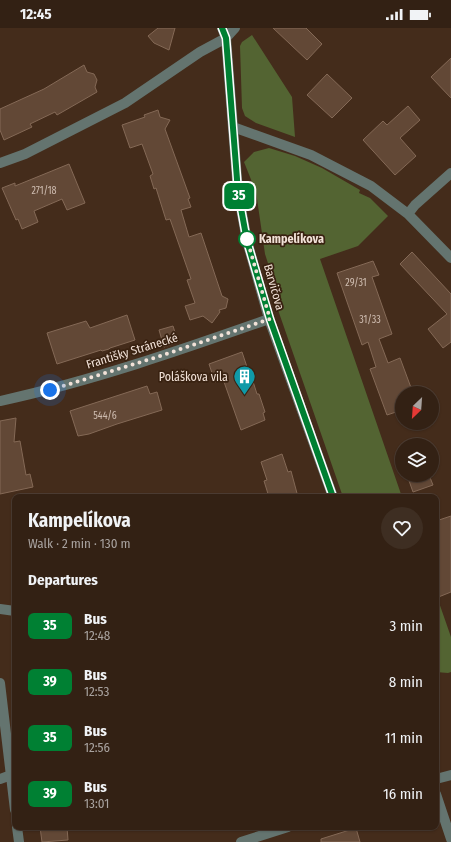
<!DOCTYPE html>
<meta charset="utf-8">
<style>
:root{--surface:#332114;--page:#3e2e22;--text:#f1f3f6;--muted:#a9a3a0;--line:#4e3e34}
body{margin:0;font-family:"Fira Sans Condensed",sans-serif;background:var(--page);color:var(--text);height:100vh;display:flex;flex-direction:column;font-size:15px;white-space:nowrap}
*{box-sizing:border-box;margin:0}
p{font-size:13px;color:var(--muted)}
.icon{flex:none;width:22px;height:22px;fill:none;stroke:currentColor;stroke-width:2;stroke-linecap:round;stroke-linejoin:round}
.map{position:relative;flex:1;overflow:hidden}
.drawer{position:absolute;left:12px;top:466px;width:427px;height:336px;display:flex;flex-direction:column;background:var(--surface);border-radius:8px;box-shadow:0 1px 3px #0004,0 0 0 1px var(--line)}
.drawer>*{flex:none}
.badge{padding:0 8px;border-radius:6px;font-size:14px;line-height:26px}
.needle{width:26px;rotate:205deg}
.tools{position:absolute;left:395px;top:358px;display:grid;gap:8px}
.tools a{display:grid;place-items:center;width:44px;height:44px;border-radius:50%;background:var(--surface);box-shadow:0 1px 3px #0004,0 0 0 1px var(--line);font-size:20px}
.you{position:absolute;width:20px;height:20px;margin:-10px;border:3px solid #fff;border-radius:50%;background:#1a73e8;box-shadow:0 0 0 6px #1a73e833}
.map>.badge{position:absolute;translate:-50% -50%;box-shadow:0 0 0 2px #fff}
h2{padding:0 16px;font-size:15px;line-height:36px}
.round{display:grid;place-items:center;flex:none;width:42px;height:42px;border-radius:21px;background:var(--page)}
.summary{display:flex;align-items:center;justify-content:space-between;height:68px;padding:0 16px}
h1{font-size:19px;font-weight:700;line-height:30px}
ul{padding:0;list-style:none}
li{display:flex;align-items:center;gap:12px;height:56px;padding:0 16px}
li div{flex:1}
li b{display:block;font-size:15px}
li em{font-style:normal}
li .badge{min-width:44px;font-weight:700;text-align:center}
.status{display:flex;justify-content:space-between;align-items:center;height:28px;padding:0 20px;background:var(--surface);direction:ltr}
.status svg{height:11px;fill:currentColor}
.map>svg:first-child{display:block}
.green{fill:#536432}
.building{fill:#624836;stroke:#846956}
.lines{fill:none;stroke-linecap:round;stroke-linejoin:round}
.minor{stroke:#64746f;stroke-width:10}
.line-casing{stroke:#fff;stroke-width:9}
.line{stroke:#008033;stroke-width:6}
.walk{stroke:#f2e2d8;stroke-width:4;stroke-dasharray:0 7.2}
.stop-dot{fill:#fff;stroke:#008033;stroke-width:2}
.labels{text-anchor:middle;stroke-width:3.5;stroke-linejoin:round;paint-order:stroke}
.number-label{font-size:10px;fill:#cebcb0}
.stop-label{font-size:12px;font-weight:bold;fill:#f2e2d8;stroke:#392211;text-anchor:start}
.street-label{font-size:12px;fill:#f2e2d8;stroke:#392211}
.poi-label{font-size:12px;fill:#f2e2d8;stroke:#392211;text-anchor:end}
</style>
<div class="status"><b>12:45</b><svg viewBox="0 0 49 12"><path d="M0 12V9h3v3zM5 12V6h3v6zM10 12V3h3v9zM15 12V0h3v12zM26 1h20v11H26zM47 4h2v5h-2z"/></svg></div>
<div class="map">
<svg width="451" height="814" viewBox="0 0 451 814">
<rect width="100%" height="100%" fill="#442c1b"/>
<path class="green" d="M252,7L292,69L295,109L256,95L245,88L242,80L240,18L242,14Z
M269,120L295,128L322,140L360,162L359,165L370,170L388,188L358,218L320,231L402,469H343L277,279H282L265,226L256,164L244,134L254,124Z
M436,566L451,609V644L448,645L436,644Z"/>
<path class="building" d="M158,0H175L169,22L154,15L148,8Z
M273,0H306L322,16L307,32Z
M451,30V70L431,49Z
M84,37L87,44L94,46L97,52L95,59L97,64L57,87L55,84L30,96L32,99L4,112L0,102V81L44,61Z
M327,46L352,70L332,90L307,67Z
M408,78L420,92L400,110L416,128L395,147L363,112L383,93L387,97Z
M158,82L160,89L170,92L165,101L190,170L188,171L191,179L181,182L189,209L201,205L222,268L228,271L226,280L219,282L220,284L212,295L203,288L190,292L185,278L195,275L187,252L191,251L170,191L166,192L156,160L154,161L150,148L153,146L142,116L130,120L122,97L145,89L144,87Z
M69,136L85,175L67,182L62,171L34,183L38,194L22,201L18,191L16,192L2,160L15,155V158Z
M412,224L451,266V314L443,320L428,301L447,286L400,236Z
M373,233L379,247L372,249L392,306L379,311L388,335L400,330L413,365H402V382L387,387L370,341L376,339L368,314L362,317L337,245Z
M127,287L135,312L110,320L109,321L102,323L101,322L57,336L47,305L86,293L90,300Z
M173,298L178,314L164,319L159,302Z
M242,324L247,339L248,338L257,366H259L265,384L263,385L265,392L241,402L223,351L215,354L209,336Z
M147,358L150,366L157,364L162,382L117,396L89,406L78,408L70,383Z
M16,390L14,414L20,413L26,447L30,446L33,459L0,466V393Z
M282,426L288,444L291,443L298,469H269L264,453L267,452L261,434Z
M407,447H429L433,457L413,464Z
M451,488V564L436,570V493Z
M40,799H67L68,812L42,814Z
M356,800L360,814H321V811Z"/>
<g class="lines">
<path class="minor" d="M222,0L226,10L238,164L247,213L269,291L333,469
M233,99L311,127L371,158L408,186L451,230
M0,135L25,126L125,75L200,24L226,10L235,0
M408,186L415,177L451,145
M0,373C92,353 181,322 269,291
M0,581L15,583
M0,655L15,782
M0,751L11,747
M436,751L451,747
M436,766L451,811
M17,799L19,814
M241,814L288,799"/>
</g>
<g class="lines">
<defs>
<path id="line" d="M222,0L226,10L238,164L247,213L270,291L333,469"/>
</defs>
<use href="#line" class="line-casing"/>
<use href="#line" class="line"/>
<path class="walk" d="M50,362L157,329L270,291L247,211"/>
</g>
<defs>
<symbol id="building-pin" viewBox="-11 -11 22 30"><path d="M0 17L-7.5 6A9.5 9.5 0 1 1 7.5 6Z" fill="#0f9aa8" stroke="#392211"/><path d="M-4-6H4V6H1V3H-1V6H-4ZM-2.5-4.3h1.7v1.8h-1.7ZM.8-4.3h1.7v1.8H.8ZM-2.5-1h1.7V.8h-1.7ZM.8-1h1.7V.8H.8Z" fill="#fff"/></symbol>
</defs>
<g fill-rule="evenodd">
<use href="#building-pin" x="232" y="336" width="25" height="34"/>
</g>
<circle class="stop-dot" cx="247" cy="211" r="8"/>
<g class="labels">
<g class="number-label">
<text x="44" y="166">271/18</text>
<text x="356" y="258">29/31</text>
<text x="370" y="295">31/33</text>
<text x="105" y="391">544/6</text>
</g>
<g class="stop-label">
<text x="259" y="215">Kampelíkova</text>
</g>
<g class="street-label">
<text transform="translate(274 259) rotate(74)" y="4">Barvičova</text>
<text transform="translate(132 323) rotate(-17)" y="4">Františky Stránecké</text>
</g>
<g class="poi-label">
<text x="228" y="353">Poláškova vila</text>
</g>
</g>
</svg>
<div class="tools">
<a><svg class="needle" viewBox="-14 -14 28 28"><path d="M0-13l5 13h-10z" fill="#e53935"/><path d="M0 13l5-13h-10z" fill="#a9a3a0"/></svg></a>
<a><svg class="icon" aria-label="layers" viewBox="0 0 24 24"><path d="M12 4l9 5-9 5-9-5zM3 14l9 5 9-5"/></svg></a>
</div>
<div class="you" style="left:50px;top:362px"></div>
<b class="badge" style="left:239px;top:168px;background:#008033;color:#fff">35</b>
<section class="drawer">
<div class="summary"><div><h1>Kampelíkova</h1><p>Walk · 2 min · 130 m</p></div><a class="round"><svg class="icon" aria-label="heart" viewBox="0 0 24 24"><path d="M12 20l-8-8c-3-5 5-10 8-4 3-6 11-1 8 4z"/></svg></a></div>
<h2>Departures</h2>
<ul>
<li><span class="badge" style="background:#008033;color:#fff">35</span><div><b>Bus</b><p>12:48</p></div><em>3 min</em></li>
<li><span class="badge" style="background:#008033;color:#fff">39</span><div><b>Bus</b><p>12:53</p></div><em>8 min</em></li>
<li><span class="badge" style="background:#008033;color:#fff">35</span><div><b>Bus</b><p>12:56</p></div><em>11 min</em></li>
<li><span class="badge" style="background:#008033;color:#fff">39</span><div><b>Bus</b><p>13:01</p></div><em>16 min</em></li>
</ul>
</section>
</div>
